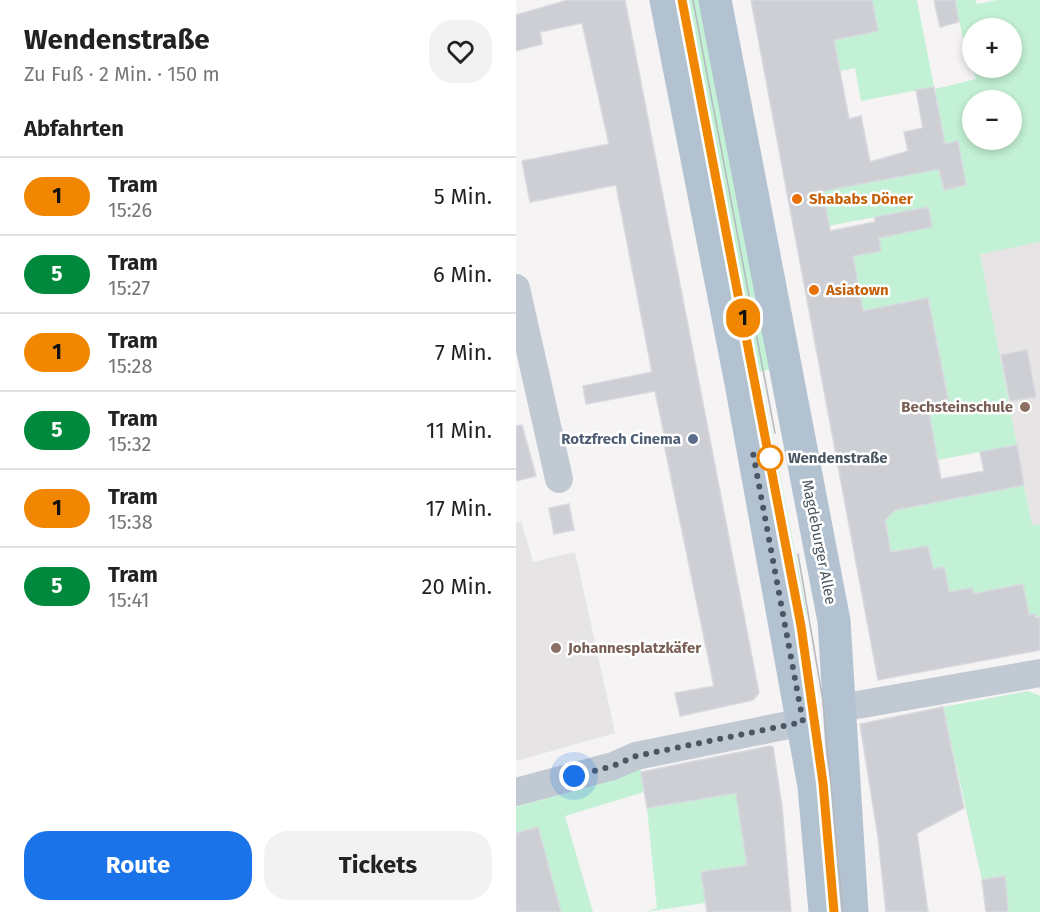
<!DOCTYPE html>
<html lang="de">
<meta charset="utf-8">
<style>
:root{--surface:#fff;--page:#f2f2f2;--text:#222;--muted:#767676;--line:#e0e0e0;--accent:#1a73e8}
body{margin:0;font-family:"Fira Sans",sans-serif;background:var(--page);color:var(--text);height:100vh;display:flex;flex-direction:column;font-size:22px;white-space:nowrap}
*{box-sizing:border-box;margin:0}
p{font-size:20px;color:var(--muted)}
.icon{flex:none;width:33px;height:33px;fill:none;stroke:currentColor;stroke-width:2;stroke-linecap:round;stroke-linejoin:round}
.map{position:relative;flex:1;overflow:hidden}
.details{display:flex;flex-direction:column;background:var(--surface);width:516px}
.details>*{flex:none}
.badge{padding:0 12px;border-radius:20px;font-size:21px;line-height:39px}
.fabs{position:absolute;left:446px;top:18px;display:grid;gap:12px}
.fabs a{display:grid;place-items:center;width:60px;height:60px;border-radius:50%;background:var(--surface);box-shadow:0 3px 9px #0003;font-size:30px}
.you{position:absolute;width:30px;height:30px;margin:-15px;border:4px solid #fff;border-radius:50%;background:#1a73e8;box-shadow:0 0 0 9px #1a73e833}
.map>.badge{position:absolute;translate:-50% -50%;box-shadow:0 0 0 3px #fff}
h2{padding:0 24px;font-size:22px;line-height:54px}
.round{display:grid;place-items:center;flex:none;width:63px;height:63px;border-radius:24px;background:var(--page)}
.summary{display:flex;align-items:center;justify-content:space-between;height:102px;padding:0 24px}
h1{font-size:28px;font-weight:700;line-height:45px}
.button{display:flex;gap:12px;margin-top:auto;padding:12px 24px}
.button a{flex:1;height:69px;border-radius:24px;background:var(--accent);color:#fff;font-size:24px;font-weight:700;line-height:69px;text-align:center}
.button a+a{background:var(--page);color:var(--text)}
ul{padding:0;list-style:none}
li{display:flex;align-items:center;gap:18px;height:78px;padding:0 24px;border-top:2px solid var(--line)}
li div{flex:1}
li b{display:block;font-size:22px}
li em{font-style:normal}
li .badge{min-width:66px;font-weight:700;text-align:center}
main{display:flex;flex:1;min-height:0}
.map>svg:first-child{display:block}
.education{fill:#e6e4e5}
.green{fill:#c3f1d5;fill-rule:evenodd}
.building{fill:#cdcfd5;stroke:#d7d9de;stroke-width:1.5}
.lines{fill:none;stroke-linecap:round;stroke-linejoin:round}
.minor{stroke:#c1cad2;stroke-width:28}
.major{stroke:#b3c2d1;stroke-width:33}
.tram{stroke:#b5b8bd;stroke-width:1.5}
.line-casing{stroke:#fff;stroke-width:14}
.line{stroke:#f18700;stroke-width:9}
.walk{stroke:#4a5661;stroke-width:6;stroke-dasharray:0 10.8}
.food-dot{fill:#e8710a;stroke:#fff;stroke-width:2}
.education-dot{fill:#8d6e63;stroke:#fff;stroke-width:2}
.service-dot{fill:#5c6f8a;stroke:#fff;stroke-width:2}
.stop-dot{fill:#fff;stroke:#f18700;stroke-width:3}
.labels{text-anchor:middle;stroke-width:5;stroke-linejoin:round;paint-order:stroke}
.food-label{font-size:15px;font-weight:bold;fill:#c56008;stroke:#fff;text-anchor:start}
.education-label{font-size:15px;font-weight:bold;fill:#785e54;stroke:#fff;text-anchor:end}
.service-label{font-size:15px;font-weight:bold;fill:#4e5e75;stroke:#fff;text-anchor:end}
.stop-label{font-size:15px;font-weight:bold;fill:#4a5661;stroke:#fff;text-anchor:start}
.street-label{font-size:15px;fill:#4a5661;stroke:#fff}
</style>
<main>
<section class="details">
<div class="summary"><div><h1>Wendenstraße</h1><p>Zu Fuß · 2 Min. · 150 m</p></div><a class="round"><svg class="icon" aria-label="heart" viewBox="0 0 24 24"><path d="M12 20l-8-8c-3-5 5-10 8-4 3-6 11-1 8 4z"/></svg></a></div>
<h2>Abfahrten</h2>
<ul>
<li><span class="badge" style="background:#f18700;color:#111">1</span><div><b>Tram</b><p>15:26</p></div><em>5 Min.</em></li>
<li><span class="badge" style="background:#00883c;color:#fff">5</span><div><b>Tram</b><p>15:27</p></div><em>6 Min.</em></li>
<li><span class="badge" style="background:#f18700;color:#111">1</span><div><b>Tram</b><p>15:28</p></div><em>7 Min.</em></li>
<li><span class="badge" style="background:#00883c;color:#fff">5</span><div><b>Tram</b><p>15:32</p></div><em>11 Min.</em></li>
<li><span class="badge" style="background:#f18700;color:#111">1</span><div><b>Tram</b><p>15:38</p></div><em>17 Min.</em></li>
<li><span class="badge" style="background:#00883c;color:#fff">5</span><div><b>Tram</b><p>15:41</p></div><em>20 Min.</em></li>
</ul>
<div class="button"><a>Route</a><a>Tickets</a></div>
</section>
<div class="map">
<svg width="524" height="912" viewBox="0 0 524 912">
<rect width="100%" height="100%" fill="#f5f3f3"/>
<path class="education" d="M524,242V524L516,525L464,253Z
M5,521L17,562L59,552L99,733L0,761V523Z"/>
<path class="green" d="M162,0H193L258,369L229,374Z
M356,0H401L418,87L345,101L339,68L324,71L318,40L362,31Z
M439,0H459L461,4L481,0H524V242L464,254L501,445L422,460L407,414L434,408L412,298L347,311L334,242L340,241L343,255L365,251L363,238L416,227L412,207L312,226L306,191L418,146L428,190L450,185L442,141L429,144L419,89L460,79L449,48ZM456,28H495V68H456ZM456,100H495V140H456Z
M246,382L291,615L286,616L241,383Z
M508,485L516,525L524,524V617L513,615L506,584L473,591L479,622L463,625L456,588L433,592L428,567L383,575L378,565L368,512Z
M512,691L524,696V912H492L466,880L427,707Z
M124,766L128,792L49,816L77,912H45L22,827L0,833V807L60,790Z
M229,781L231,865L228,897L130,912L141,908L131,808L206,795Z"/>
<path class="building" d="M52,0H109L243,693L237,700L164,716L159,693L198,686L146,434H148L139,391L70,404L67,386L136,372L100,185L14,202L6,161L93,144L66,23L24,32L26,44L0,51V15Z
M235,0H356L362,31L318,40L333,119L345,116L354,162L392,151L388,132L407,128L400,90L418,87L429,144L442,141L450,185L428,190L423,169L307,191L314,231L359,222V217L412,207L416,227L363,238L365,251L337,256L347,311L412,298L434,409L413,413L425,479L468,471L464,452L501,445L508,485L379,510L369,520L375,552L412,546L417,569L428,567L433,592L456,588L457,594L507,584L513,615L519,614V618L524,617V650L362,680Z
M418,0H439L443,22L424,27Z
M511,350L520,397L494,401L485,355Z
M6,425L20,476L0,481V426Z
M53,504L58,530L38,534L33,508Z
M427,707L448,808L401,833L412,912H370L362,837L344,724Z
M254,746L257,747L266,806L275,912H191L185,872L231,865L220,793L131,808L125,772Z
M22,827L45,912H0V833Z
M489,876L492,912H470L466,880Z"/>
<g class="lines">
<path class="minor" d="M0,288L43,479
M324,708L524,673
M0,792L97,766L120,756L287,722"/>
<path class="major" d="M150,0L225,383L298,786L309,912
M199,0L318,621L336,912"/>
<path class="tram" d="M166,0L285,626L307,783L318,912
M177,0L259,433
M282,554L307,701L327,912"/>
</g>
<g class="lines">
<defs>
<path id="line" d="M166,0L285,626L307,783L318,912"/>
</defs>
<use href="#line" class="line-casing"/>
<use href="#line" class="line"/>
<path class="walk" d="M58,776L97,766L120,756L287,722L237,453L254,458"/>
</g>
<g class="food-dot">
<circle cx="281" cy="199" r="6"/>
<circle cx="298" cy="290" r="6"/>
</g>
<g class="education-dot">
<circle cx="509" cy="407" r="6"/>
<circle cx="40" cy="648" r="6"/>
</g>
<circle class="service-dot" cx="177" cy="439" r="6"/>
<circle class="stop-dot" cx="254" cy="458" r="12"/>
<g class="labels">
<g class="food-label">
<text x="293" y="204">Shababs Döner</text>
<text x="310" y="295">Asiatown</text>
</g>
<g class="education-label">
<text x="497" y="412">Bechsteinschule</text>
<text x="52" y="653" text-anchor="start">Johannesplatzkäfer</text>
</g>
<g class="service-label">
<text x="165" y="444">Rotzfrech Cinema</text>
</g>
<g class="stop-label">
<text x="272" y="463">Wendenstraße</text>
</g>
<g class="street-label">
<text transform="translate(303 542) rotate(79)" y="5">Magdeburger Allee</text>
</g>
</g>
</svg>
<div class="fabs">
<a>+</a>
<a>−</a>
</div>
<div class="you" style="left:58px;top:776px"></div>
<b class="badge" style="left:227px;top:318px;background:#f18700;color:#111">1</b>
</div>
</main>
